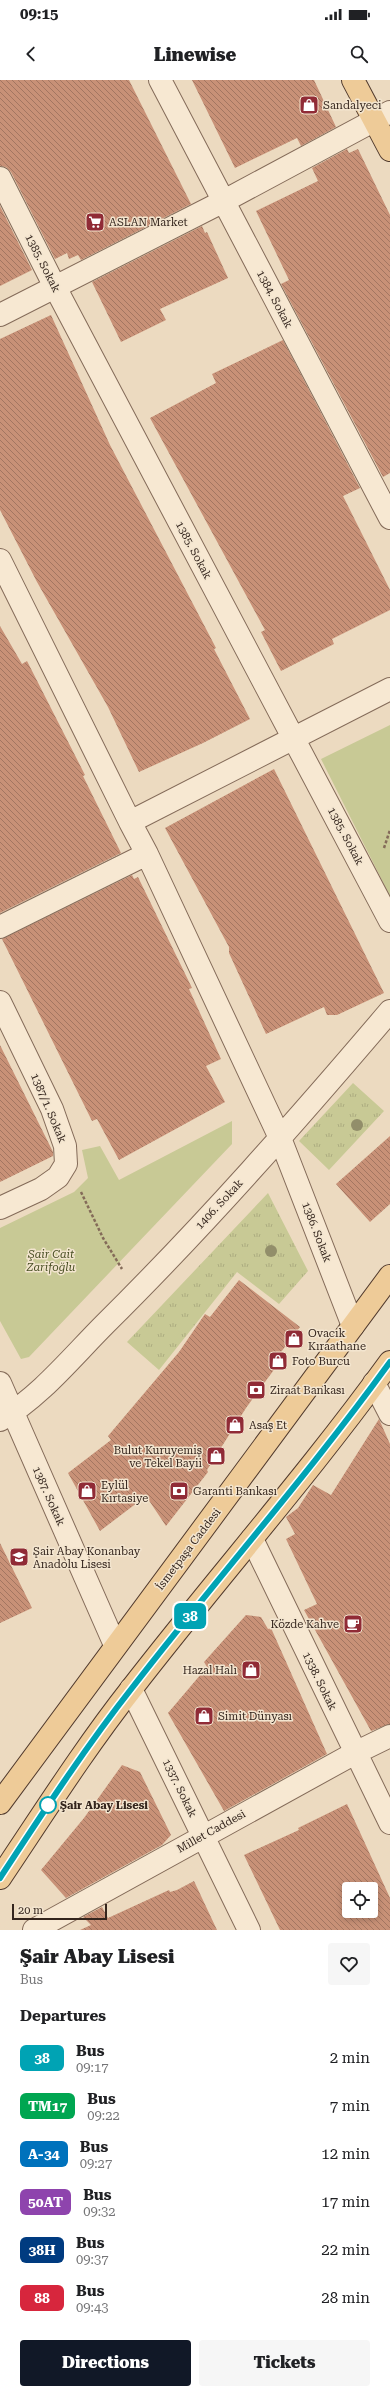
<!DOCTYPE html>
<meta charset="utf-8">
<style>
:root{--surface:#fff;--page:#f6f6f6;--text:#202124;--muted:#757577;--accent:#111827}
body{margin:0;font-family:"Roboto Serif",serif;background:var(--page);color:var(--text);height:100vh;display:flex;flex-direction:column;font-size:15px;white-space:nowrap}
*{box-sizing:border-box;margin:0}
p{font-size:13px;color:var(--muted)}
.icon{flex:none;width:22px;height:22px;fill:none;stroke:currentColor;stroke-width:2;stroke-linecap:round;stroke-linejoin:round}
.map{position:relative;height:1850px;overflow:hidden}
.drawer{display:flex;flex-direction:column;background:var(--surface);flex:1}
.drawer>*{flex:none}
.badge{padding:0 8px;border-radius:6px;font-size:14px;line-height:26px}
.tools{position:absolute;left:342px;top:1802px;display:grid;gap:8px}
.tools a{display:grid;place-items:center;width:36px;height:36px;border-radius:4px;background:var(--surface);box-shadow:0 2px 6px #0003;font-size:20px}
.scale{position:absolute;left:12px;bottom:10px;width:95px;box-sizing:border-box;padding-left:4px;border:2px solid #34251d;border-top:0;font-size:11px;line-height:14px;white-space:nowrap;color:#34251d;-webkit-text-stroke:3px #f3e5cf;paint-order:stroke}
.map>.badge{position:absolute;translate:-50% -50%;box-shadow:0 0 0 2px #fff}
h2{padding:0 20px;font-size:15px;line-height:36px}
.round{display:grid;place-items:center;flex:none;width:42px;height:42px;border-radius:4px;background:var(--page)}
.headline{display:flex;align-items:center;justify-content:space-between;height:68px;padding:0 20px}
h1{font-size:19px;font-weight:800;line-height:30px}
.action{display:flex;gap:8px;margin-top:auto;padding:8px 20px}
.action a{flex:1;height:46px;border-radius:4px;background:var(--accent);color:#fff;font-size:16px;font-weight:800;line-height:46px;text-align:center}
.action a+a{background:var(--page);color:var(--text)}
ul{padding:0;list-style:none}
li{display:flex;align-items:center;gap:12px;height:48px;padding:0 20px}
li div{flex:1}
li b{display:block;font-size:15px}
li em{font-style:normal}
li .badge{min-width:44px;font-weight:700;text-align:center}
.status{display:flex;justify-content:space-between;align-items:center;height:28px;padding:0 20px;background:var(--surface);direction:ltr}
.status svg{height:11px;fill:currentColor}
header{display:flex;justify-content:space-between;align-items:center;height:52px;padding:0 20px;background:var(--surface);font-size:18px;font-weight:800}
.map>svg:first-child{display:block}
.grass{fill:url(#grass-tufts)}
.park{fill:#c8c995}
.building{fill:url(#building-back-hatch);fill-rule:evenodd}
.lines{fill:none;stroke-linecap:round;stroke-linejoin:round}
.minor-casing{stroke:#846b59;stroke-width:24}
.major-casing{stroke:#513a2d;stroke-width:24}
.path{stroke:#846b59;stroke-width:2.5;stroke-dasharray:3 2;stroke-linecap:butt}
.minor{stroke:#f7e8d2;stroke-width:22}
.major{stroke:#eecb98;stroke-width:22}
.tree{fill:#928e6a}
.line-casing{stroke:#fff;stroke-width:9}
.line{stroke:#00a3b4;stroke-width:6}
.stop-dot{fill:#fff;stroke:#00a3b4;stroke-width:2}
.labels{text-anchor:middle;stroke-width:3;stroke-linejoin:round;paint-order:stroke}
.poi-label{font-size:11px;fill:#34251d;stroke:#f3e5cf;text-anchor:start}
.street-label{font-size:11px;fill:#34251d;stroke:#f3e5cf}
.park-label{font-size:11px;font-style:italic;fill:#494f24;stroke:#f3e5cf}
.stop-label{font-size:11px;font-weight:bold;fill:#34251d;stroke:#f3e5cf;text-anchor:start}
</style>
<div class="status"><b>09:15</b><svg viewBox="0 0 49 12"><path d="M0 12V9h3v3zM5 12V6h3v6zM10 12V3h3v9zM15 12V0h3v12zM26 1h20v11H26zM47 4h2v5h-2z"/></svg></div>
<header><svg class="icon" aria-label="back" viewBox="0 0 24 24"><path d="M15 5l-7 7 7 7"/></svg>Linewise<svg class="icon" aria-label="search" viewBox="0 0 24 24"><circle cx="10" cy="10" r="6"/><path d="M15 15l6 6"/></svg></header>
<div class="map">
<svg width="390" height="1850" viewBox="0 0 390 1850">
<defs>
<pattern id="grass-tufts" width="24" height="20" patternUnits="userSpaceOnUse"><rect width="24" height="20" fill="#c8c995"/><path d="M3 7l-1-3M5 7V3M7 7l1-3M15 17l-1-3M17 17v-4M19 17l1-3" fill="none" stroke="#acac80"/></pattern>
<pattern id="building-back-hatch" width="6" height="6" patternUnits="userSpaceOnUse"><rect width="6" height="6" fill="#c89177"/><path d="M-1 5l2 2M0 0l6 6M5-1l2 2" fill="none" stroke="#a37661"/></pattern>
</defs>
<rect width="100%" height="100%" fill="#ecdac0"/>
<path class="grass" d="M353,1003L384,1031L329,1090L299,1061Z
M268,1113L308,1191L279,1224L237,1192L159,1290L127,1262Z"/>
<path class="park" d="M390,645V816L321,679Z
M232,1041V1064L29,1277L21,1279L0,1241V1148L74,1112L88,1098L82,1070L100,1066L119,1100Z"/>
<path class="building" d="M0,0H129L191,124L81,180L78,175L69,179L67,173L55,179L11,92L6,87L0,86Z
M192,0H314L336,47L301,66L297,58L235,88Z
M347,69L349,73L358,69L390,135V393L383,397L281,204L289,200L256,131L318,101L312,88Z
M0,126L32,190L0,206Z
M202,146L205,153L207,152L228,198L160,229L166,240L121,262L92,202Z
M51,235L110,365L216,568L214,569L250,639L203,663L139,692L108,627L37,502L0,430V259Z
M283,260L360,408L343,416L390,510V530L332,559L334,564L281,591L261,552L265,550L150,338L216,303L212,294Z
M0,546L22,584L27,581L85,695L83,696L121,773L0,833Z
M274,689L384,913L337,935H327L324,927L266,954L229,873V867L165,748Z
M132,795L134,799L138,797L192,908L189,909L221,979L206,986L225,1022L119,1080L97,1039L92,1041L2,859Z
M0,965L53,1072V1076L0,1102Z
M390,1056V1124L370,1142L336,1104Z
M239,1200L300,1247L272,1284L276,1287L246,1328L207,1390L208,1392L166,1446L146,1416L100,1451L68,1393L111,1360L108,1356L179,1272L205,1234L210,1237Z
M379,1339L390,1364V1644L371,1651L304,1530L317,1524L286,1459L295,1454L286,1437L298,1428L313,1405L331,1415Z
M0,1463L32,1528L0,1543Z
M246,1535L261,1537L268,1549L271,1548L327,1674L224,1731L168,1633L207,1587L204,1582Z
M122,1685L140,1692L171,1755L162,1765L66,1818L41,1790L84,1738Z
M347,1724L390,1818V1850H280L244,1775L299,1750L298,1748ZM349,1809H371V1831H349Z
M194,1801L217,1850H80L91,1845L83,1837L102,1827L108,1838L169,1810L170,1812L177,1810Z"/>
<g class="lines">
<defs>
<path id="minor" d="M160,0L390,438
M0,98L55,207L390,841
M0,235L224,121L390,32
M0,480L130,742L390,609
M130,742L147,774
M0,847L147,774L280,1058L353,1246
M0,922L52,1029L65,1066L66,1084L58,1097L41,1109L0,1128
M0,1303L115,1565
M374,1303L390,1334
M0,1340C40,1317 72,1277 105,1244C205,1145 299,1038 390,931
M252,1459L390,1743
M131,1609L249,1850
M34,1850L355,1673L390,1656"/>
<path id="major" d="M353,0L390,70
M0,1723L390,1196
M0,1798C43,1734 84,1669 132,1608C217,1498 309,1394 390,1282"/>
</defs>
<use href="#minor" class="minor-casing"/>
<use href="#major" class="major-casing"/>
<path class="path" d="M384,768L390,750
M81,1112L103,1158L122,1189"/>
<use href="#minor" class="minor"/>
<use href="#major" class="major"/>
</g>
<g class="tree">
<circle cx="357" cy="1045" r="6"/>
<circle cx="271" cy="1171" r="6"/>
</g>
<g class="lines">
<defs>
<path id="line" d="M0,1798C42,1734 84,1669 132,1608C217,1498 309,1394 390,1282"/>
</defs>
<use href="#line" class="line-casing"/>
<use href="#line" class="line"/>
</g>
<defs>
<symbol id="shop-square" viewBox="-11 -11 22 22"><rect x="-9" y="-9" width="18" height="18" rx="4" fill="#902b36" stroke="#f3e5cf"/><path d="M-5-2.5h2.3a2.7 3.5 0 0 1 5.4 0H5L5.5 6h-11ZM-1.5-2.5h3a1.5 2.3 0 0 0-3 0Z" fill="#fff"/></symbol>
<symbol id="supermarket-square" viewBox="-11 -11 22 22"><rect x="-9" y="-9" width="18" height="18" rx="4" fill="#902b36" stroke="#f3e5cf"/><path d="M-6-5.5h2.5l.6 2H6L4.5 2H-2.5L-4.4-4H-6ZM-1.5 3.2a1.3 1.3 0 1 0 .1 0ZM3 3.2a1.3 1.3 0 1 0 .1 0Z" fill="#fff"/></symbol>
<symbol id="bank-square" viewBox="-11 -11 22 22"><rect x="-9" y="-9" width="18" height="18" rx="4" fill="#902b36" stroke="#f3e5cf"/><path d="M-6-4H6V4H-6ZM0-2.3a2.3 2.3 0 1 0 0 4.6a2.3 2.3 0 1 0 0-4.6Z" fill="#fff"/></symbol>
<symbol id="school-square" viewBox="-11 -11 22 22"><rect x="-9" y="-9" width="18" height="18" rx="4" fill="#902b36" stroke="#f3e5cf"/><path d="M0-5L7-2L0 1L-7-2ZM-4 1L0 2.5L4 1V4Q0 6-4 4Z" fill="#fff"/></symbol>
<symbol id="cafe-square" viewBox="-11 -11 22 22"><rect x="-9" y="-9" width="18" height="18" rx="4" fill="#902b36" stroke="#f3e5cf"/><path d="M-5.5-4.5H6V0H3Q3 3.5 0 3.5H-2.5Q-5.5 3.5-5.5 0ZM3-3.2v2h1.7v-2ZM-6 4.5H4V6H-6Z" fill="#fff"/></symbol>
</defs>
<g fill-rule="evenodd">
<use href="#shop-square" x="298" y="14" width="22" height="22"/>
<use href="#supermarket-square" x="84" y="131" width="22" height="22"/>
<use href="#shop-square" x="283" y="1248" width="22" height="22"/>
<use href="#shop-square" x="267" y="1270" width="22" height="22"/>
<use href="#bank-square" x="245" y="1299" width="22" height="22"/>
<use href="#shop-square" x="224" y="1334" width="22" height="22"/>
<use href="#shop-square" x="205" y="1365" width="22" height="22"/>
<use href="#shop-square" x="76" y="1400" width="22" height="22"/>
<use href="#bank-square" x="168" y="1400" width="22" height="22"/>
<use href="#school-square" x="8" y="1466" width="22" height="22"/>
<use href="#cafe-square" x="342" y="1533" width="22" height="22"/>
<use href="#shop-square" x="240" y="1579" width="22" height="22"/>
<use href="#shop-square" x="193" y="1625" width="22" height="22"/>
</g>
<circle class="stop-dot" cx="48" cy="1725" r="8"/>
<g class="labels">
<g class="poi-label">
<text x="323" y="29">Sandalyeci</text>
<text x="109" y="146">ASLAN Market</text>
<text x="308" y="1257">Ovacık<tspan x="308" dy="13">Kıraathane</tspan></text>
<text x="292" y="1285">Foto Burcu</text>
<text x="270" y="1314">Ziraat Bankası</text>
<text x="249" y="1349">Asaş Et</text>
<text x="202" y="1374" text-anchor="end">Bulut Kuruyemiş<tspan x="202" dy="13">ve Tekel Bayii</tspan></text>
<text x="101" y="1409">Eylül<tspan x="101" dy="13">Kırtasiye</tspan></text>
<text x="193" y="1415">Garanti Bankası</text>
<text x="33" y="1475">Şair Abay Konanbay<tspan x="33" dy="13">Anadolu Lisesi</tspan></text>
<text x="339" y="1548" text-anchor="end">Közde Kahve</text>
<text x="237" y="1594" text-anchor="end">Hazal Halı</text>
<text x="218" y="1640">Simit Dünyası</text>
</g>
<g class="street-label">
<text transform="translate(43 183) rotate(63)" y="4">1385. Sokak</text>
<text transform="translate(275 219) rotate(62)" y="4">1384. Sokak</text>
<text transform="translate(194 470) rotate(62)" y="4">1385. Sokak</text>
<text transform="translate(346 756) rotate(62)" y="4">1385. Sokak</text>
<text transform="translate(49 1028) rotate(67)" y="4">1387/1. Sokak</text>
<text transform="translate(219 1124) rotate(-47)" y="4">1406. Sokak</text>
<text transform="translate(317 1152) rotate(69)" y="4">1386. Sokak</text>
<text transform="translate(49 1416) rotate(66)" y="4">1387. Sokak</text>
<text transform="translate(188 1469) rotate(-53)" y="4">İsmetpaşa Caddesi</text>
<text transform="translate(320 1601) rotate(64)" y="4">1338. Sokak</text>
<text transform="translate(180 1708) rotate(64)" y="4">1337. Sokak</text>
<text transform="translate(211 1751) rotate(-29)" y="4">Millet Caddesi</text>
</g>
<g class="park-label">
<text x="51" y="1178">Şair Cait<tspan x="51" dy="13">Zarifoğlu</tspan></text>
</g>
<g class="stop-label">
<text x="60" y="1729">Şair Abay Lisesi</text>
</g>
</g>
</svg>
<div class="tools">
<a><svg class="icon" aria-label="locate" viewBox="0 0 24 24"><circle cx="12" cy="12" r="6"/><path d="M12 2v4M12 18v4M2 12h4M18 12h4"/></svg></a>
</div>
<div class="scale">20 m</div>
<b class="badge" style="left:190px;top:1536px;background:#00a3b4;color:#fff">38</b>
</div>
<section class="drawer">
<div class="headline"><div><h1>Şair Abay Lisesi</h1><p>Bus</p></div><a class="round"><svg class="icon" aria-label="heart" viewBox="0 0 24 24"><path d="M12 20l-8-8c-3-5 5-10 8-4 3-6 11-1 8 4z"/></svg></a></div>
<h2>Departures</h2>
<ul>
<li><span class="badge" style="background:#00a3b4;color:#fff">38</span><div><b>Bus</b><p>09:17</p></div><em>2 min</em></li>
<li><span class="badge" style="background:#00a651;color:#fff">TM17</span><div><b>Bus</b><p>09:22</p></div><em>7 min</em></li>
<li><span class="badge" style="background:#0072bc;color:#fff">A-34</span><div><b>Bus</b><p>09:27</p></div><em>12 min</em></li>
<li><span class="badge" style="background:#8e44ad;color:#fff">50AT</span><div><b>Bus</b><p>09:32</p></div><em>17 min</em></li>
<li><span class="badge" style="background:#003b80;color:#fff">38H</span><div><b>Bus</b><p>09:37</p></div><em>22 min</em></li>
<li><span class="badge" style="background:#d7263d;color:#fff">88</span><div><b>Bus</b><p>09:43</p></div><em>28 min</em></li>
</ul>
<div class="action"><a>Directions</a><a>Tickets</a></div>
</section>
